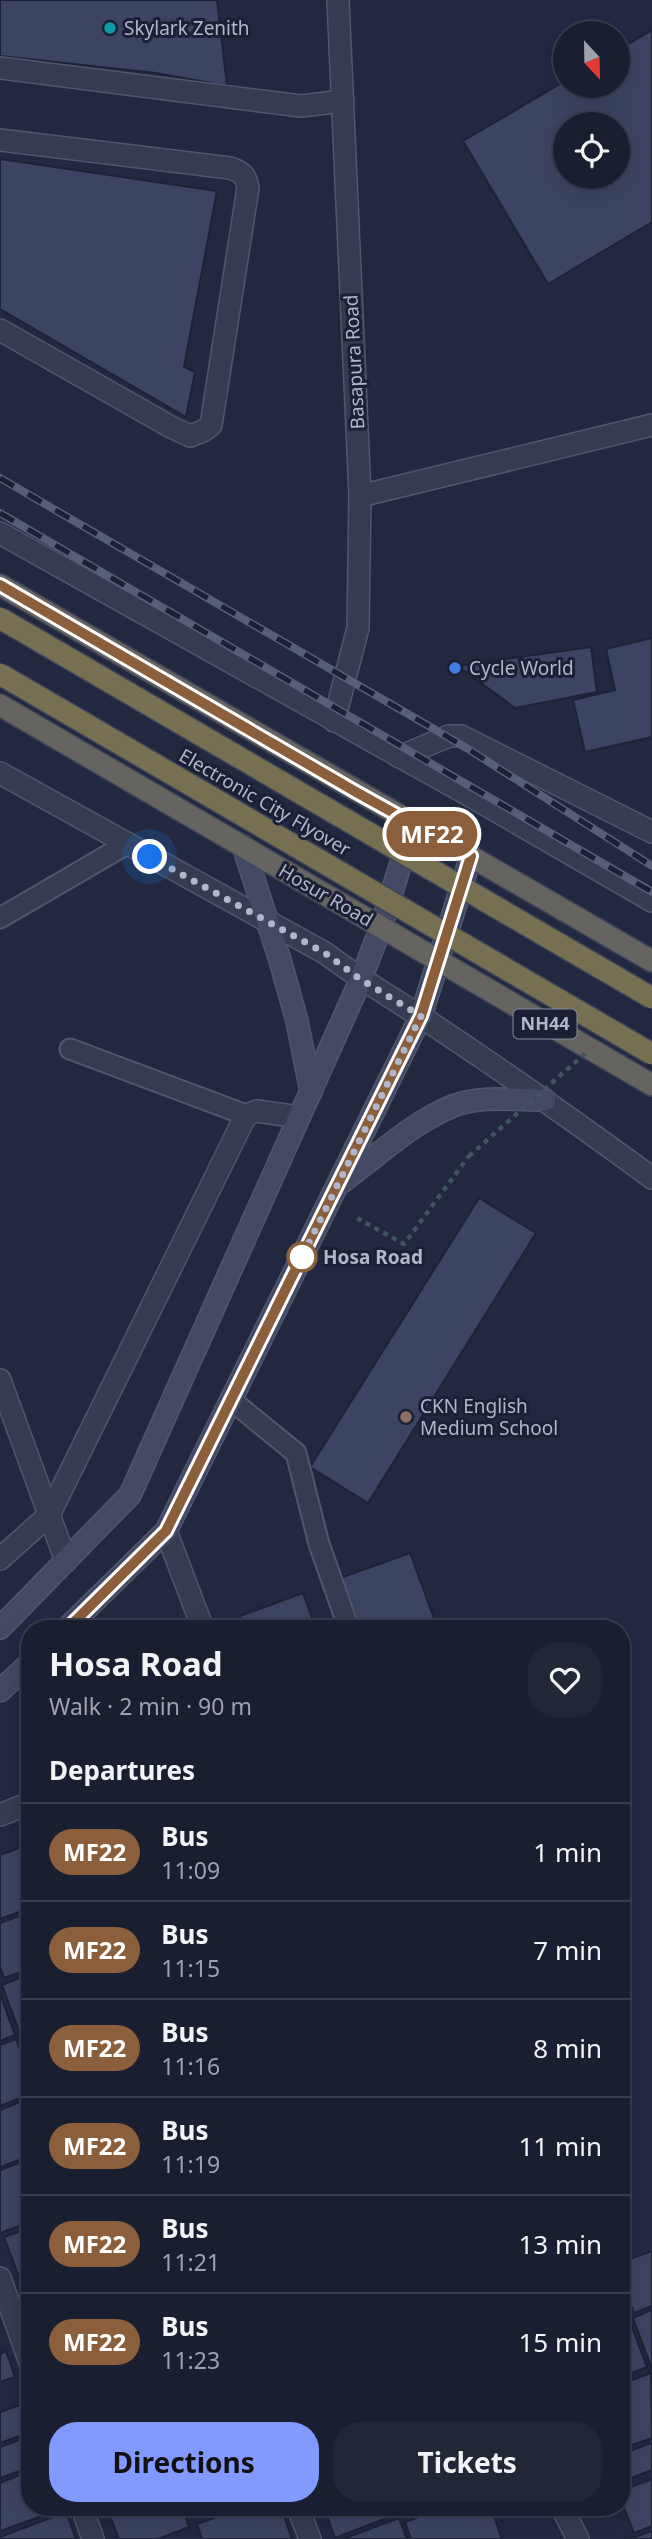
<!DOCTYPE html>
<meta charset="utf-8">
<style>
:root{--surface:#191e30;--page:#222738;--text:#f1f3f6;--muted:#9fa2ab;--line:#373c4c;--accent:#829aff}
body{margin:0;font-family:"Noto Sans",sans-serif;background:var(--page);color:var(--text);height:100vh;display:flex;flex-direction:column;font-size:26px;white-space:nowrap}
*{box-sizing:border-box;margin:0}
p{font-size:23px;color:var(--muted)}
.icon{flex:none;width:38px;height:38px;fill:none;stroke:currentColor;stroke-width:2;stroke-linecap:round;stroke-linejoin:round}
.map{position:relative;flex:1;overflow:hidden}
.drawer{position:absolute;left:21px;top:1620px;width:609px;height:896px;display:flex;flex-direction:column;background:var(--surface);border-radius:28px;box-shadow:0 7px 28px #0002,0 0 0 2px var(--line)}
.drawer>*{flex:none}
.badge{padding:0 14px;border-radius:23px;font-size:24px;line-height:46px}
.needle{width:46px;rotate:158deg}
.controls{position:absolute;left:553px;top:21px;display:grid;gap:14px}
.controls a{display:grid;place-items:center;width:77px;height:77px;border-radius:50%;background:var(--surface);box-shadow:0 7px 28px #0002,0 0 0 2px var(--line);font-size:35px}
.you{position:absolute;width:35px;height:35px;margin:-18px;border:5px solid #fff;border-radius:50%;background:#1a73e8;box-shadow:0 0 0 10px #1a73e833}
.map>.badge{position:absolute;translate:-50% -50%;box-shadow:0 0 0 4px #fff}
h2{padding:0 28px;font-size:26px;line-height:63px}
.round{display:grid;place-items:center;flex:none;width:74px;height:74px;border-radius:28px;background:var(--page)}
.head{display:flex;align-items:center;justify-content:space-between;height:119px;padding:0 28px}
h1{font-size:33px;font-weight:700;line-height:52px}
.primary-button{display:flex;gap:14px;margin-top:auto;padding:14px 28px}
.primary-button a{flex:1;height:80px;border-radius:28px;background:var(--accent);color:#111;font-size:28px;font-weight:700;line-height:80px;text-align:center}
.primary-button a+a{background:var(--page);color:var(--text)}
ul{padding:0;list-style:none}
li{display:flex;align-items:center;gap:21px;height:98px;padding:0 28px;border-top:2px solid var(--line)}
li div{flex:1}
li b{display:block;font-size:26px}
li em{font-style:normal}
li .badge{min-width:77px;font-weight:700;text-align:center}
.map>svg:first-child{display:block}
.building{fill:#3d4461;stroke:#1d2237;stroke-width:2;fill-rule:evenodd}
.lines{fill:none;stroke-linecap:round;stroke-linejoin:round}
.service-casing{stroke:#51566b;stroke-width:23}
.minor-casing{stroke:#51566b;stroke-width:24}
.tertiary-casing{stroke:#51566b;stroke-width:24}
.secondary-casing{stroke:#51566b;stroke-width:24}
.trunk-casing{stroke:#3e4358;stroke-width:24}
.path{stroke:#41555e;stroke-width:4.5;stroke-dasharray:5 5;stroke-linecap:butt}
.service{stroke:#353b50;stroke-width:19}
.minor{stroke:#353b50;stroke-width:21}
.tertiary{stroke:#353b50;stroke-width:21}
.secondary{stroke:#434963;stroke-width:21}
.trunk{stroke:#656461;stroke-width:21}
.rail-casing{stroke:#575e77;stroke-width:8}
.rail{stroke:#1b2035;stroke-width:5;stroke-dasharray:16;stroke-linecap:butt}
.motorway-bridge-casing{stroke:#3e4358;stroke-width:24;stroke-linecap:butt}
.path-bridge{stroke:#41555e;stroke-width:4.5;stroke-dasharray:5 5;stroke-linecap:butt}
.motorway-bridge{stroke:#776f52;stroke-width:21}
.line-casing{stroke:#fff;stroke-width:16}
.line{stroke:#8b5e3c;stroke-width:10}
.walk{stroke:#b1b6cb;stroke-width:7;stroke-dasharray:0 12.6}
.culture-dot{fill:#0f9aa8;stroke:#1b2035;stroke-width:2.5}
.shop-dot{fill:#3f7fe0;stroke:#1b2035;stroke-width:2.5}
.stop-dot{fill:#fff;stroke:#8b5e3c;stroke-width:3.5}
.education-dot{fill:#8d6e63;stroke:#1b2035;stroke-width:2.5}
.labels{text-anchor:middle;stroke-width:6;stroke-linejoin:round;paint-order:stroke}
.shield{fill:#1b2035;stroke:#84899e;stroke-width:2}
.shield-label{font-size:18px;font-weight:bold;fill:#b1b6cb}
.poi-label{font-size:19px;fill:#b1b6cb;stroke:#1b2035;text-anchor:start}
.street-label{font-size:19px;fill:#b1b6cb;stroke:#1b2035}
.stop-label{font-size:19px;font-weight:bold;fill:#b1b6cb;stroke:#1b2035;text-anchor:start}
</style>
<div class="map">
<svg width="652" height="2539" viewBox="0 0 652 2539">
<rect width="100%" height="100%" fill="#212840"/>
<path class="building" d="M0,0H217L227,86L156,73L0,56Z
M652,30V222L548,284L463,141L565,81V86H618V50ZM565,124H618V177H565Z
M0,159L217,191L184,367L195,372L186,417L0,309Z
M652,638V737L585,752L573,700L615,690L606,649Z
M591,647L597,692L515,708L458,666Z
M479,1198L536,1233L368,1503L310,1467Z
M410,1553L438,1629H359L340,1578Z
M303,1593L316,1629H245L240,1616Z
M30,1844V1908L0,1919V1855Z
M30,1912V1969L4,1978L0,1967V1923Z
M30,1974V2033L21,2036L2,1985Z
M0,1994L15,2035L0,2041Z
M30,2037V2069L19,2041Z
M16,2039L30,2077V2094L0,2106V2045Z
M30,2098V2156L0,2167V2110Z
M30,2159V2222L0,2233V2170Z
M30,2228V2291L25,2293L4,2237Z
M652,2251V2306L634,2313L621,2281V2262Z
M652,2310V2369L633,2318Z
M628,2317L647,2367L621,2377V2319Z
M6,2351L15,2377L0,2382V2354Z
M651,2373L652,2438L621,2449V2384Z
M26,2403L30,2414V2432L0,2443V2412Z
M30,2436V2467L0,2478V2447Z
M652,2443V2470L621,2482V2454Z
M30,2471V2508L61,2509L0,2531V2483Z
M652,2479V2526L634,2533L621,2501V2491Z
M107,2508H182L189,2527L158,2539H119Z
M242,2508H281L292,2539H202L197,2524Z
M324,2508H395L397,2514L335,2538Z
M443,2508H491L502,2539H411L405,2522Z
M66,2512L76,2539H0V2537Z
M399,2518L407,2539H343Z
M652,2531V2539H632V2538Z"/>
<g class="lines">
<defs>
<path id="service" d="M0,918L127,844
M70,1049L246,1115
M231,1400L296,1453L319,1544L349,1629"/>
<path id="minor" d="M0,68L301,106L343,101
M0,140L230,168C242,172 246,175 248,188L211,425L203,431L190,436L171,427L0,330
M360,496L652,425
M0,1380L66,1561
M0,2278L30,2363
M82,2508L93,2539
M298,2508L310,2539"/>
<path id="tertiary" d="M0,533L465,793L652,901
M334,721L358,628L360,496L338,0
M399,757L449,736H461L652,832
M0,773L325,953C362,981 403,1004 441,1030C513,1078 583,1127 652,1178
M166,1531L203,1629
M0,1559L49,1515L246,1115L257,1111L299,1117
M0,1815L30,1803
M562,2508L578,2539"/>
<path id="secondary" d="M243,846L280,960L297,1021L311,1092
M342,1182C377,1156 413,1122 453,1106C481,1095 516,1100 545,1100
M0,1628L130,1495L361,979L381,927L413,824
M66,1629L166,1531L421,1016L471,856
M0,1691L30,1663"/>
<path id="trunk" d="M0,585C217,711 435,835 652,961
M0,705L652,1085"/>
</defs>
<use href="#service" class="service-casing"/>
<use href="#minor" class="minor-casing"/>
<use href="#tertiary" class="tertiary-casing"/>
<use href="#secondary" class="secondary-casing"/>
<use href="#trunk" class="trunk-casing"/>
<path class="path" d="M357,1218L404,1244L469,1156"/>
<use href="#service" class="service"/>
<use href="#minor" class="minor"/>
<use href="#tertiary" class="tertiary"/>
<use href="#secondary" class="secondary"/>
<use href="#trunk" class="trunk"/>
<defs>
<path id="rail" d="M0,478L465,747L652,866
M0,513L652,892"/>
</defs>
<use href="#rail" class="rail-casing"/>
<use href="#rail" class="rail"/>
<defs>
<path id="motorway-bridge" d="M0,618L652,998
M0,674L652,1054"/>
</defs>
<use href="#motorway-bridge" class="motorway-bridge-casing"/>
<path class="path-bridge" d="M469,1156L587,1052"/>
<use href="#motorway-bridge" class="motorway-bridge"/>
</g>
<g class="lines">
<defs>
<path id="line" d="M0,585L356,792L471,856L421,1016L166,1531L67,1629"/>
</defs>
<use href="#line" class="line-casing"/>
<use href="#line" class="line"/>
<path class="walk" d="M150,857L325,953L360,979L421,1016L302,1257"/>
</g>
<circle class="culture-dot" cx="110" cy="28" r="7"/>
<circle class="shop-dot" cx="455" cy="668" r="7"/>
<circle class="stop-dot" cx="302" cy="1257" r="14"/>
<circle class="education-dot" cx="406" cy="1417" r="7"/>
<g class="labels">
<rect class="shield" x="513.5" y="1009.5" width="63" height="29" rx="5"/>
<g class="shield-label">
<text x="545" y="1030">NH44</text>
</g>
<g class="poi-label">
<text x="124" y="35">Skylark Zenith</text>
<text x="469" y="675">Cycle World</text>
<text x="420" y="1413">CKN English<tspan x="420" dy="22">Medium School</tspan></text>
</g>
<g class="street-label">
<text transform="translate(354 362) rotate(-93)" y="7">Basapura Road</text>
<text transform="translate(265 802) rotate(30)" y="7">Electronic City Flyover</text>
<text transform="translate(326 895) rotate(30)" y="7">Hosur Road</text>
</g>
<g class="stop-label">
<text x="323" y="1264">Hosa Road</text>
</g>
</g>
</svg>
<div class="controls">
<a><svg class="needle" viewBox="-14 -14 28 28"><path d="M0-13l5 13h-10z" fill="#e53935"/><path d="M0 13l5-13h-10z" fill="#9fa2ab"/></svg></a>
<a><svg class="icon" aria-label="locate" viewBox="0 0 24 24"><circle cx="12" cy="12" r="6"/><path d="M12 2v4M12 18v4M2 12h4M18 12h4"/></svg></a>
</div>
<div class="you" style="left:150px;top:857px"></div>
<b class="badge" style="left:432px;top:834px;background:#8b5e3c;color:#fff">MF22</b>
<section class="drawer">
<div class="head"><div><h1>Hosa Road</h1><p>Walk · 2 min · 90 m</p></div><a class="round"><svg class="icon" aria-label="heart" viewBox="0 0 24 24"><path d="M12 20l-8-8c-3-5 5-10 8-4 3-6 11-1 8 4z"/></svg></a></div>
<h2>Departures</h2>
<ul>
<li><span class="badge" style="background:#8b5e3c;color:#fff">MF22</span><div><b>Bus</b><p>11:09</p></div><em>1 min</em></li>
<li><span class="badge" style="background:#8b5e3c;color:#fff">MF22</span><div><b>Bus</b><p>11:15</p></div><em>7 min</em></li>
<li><span class="badge" style="background:#8b5e3c;color:#fff">MF22</span><div><b>Bus</b><p>11:16</p></div><em>8 min</em></li>
<li><span class="badge" style="background:#8b5e3c;color:#fff">MF22</span><div><b>Bus</b><p>11:19</p></div><em>11 min</em></li>
<li><span class="badge" style="background:#8b5e3c;color:#fff">MF22</span><div><b>Bus</b><p>11:21</p></div><em>13 min</em></li>
<li><span class="badge" style="background:#8b5e3c;color:#fff">MF22</span><div><b>Bus</b><p>11:23</p></div><em>15 min</em></li>
</ul>
<div class="primary-button"><a>Directions</a><a>Tickets</a></div>
</section>
</div>
